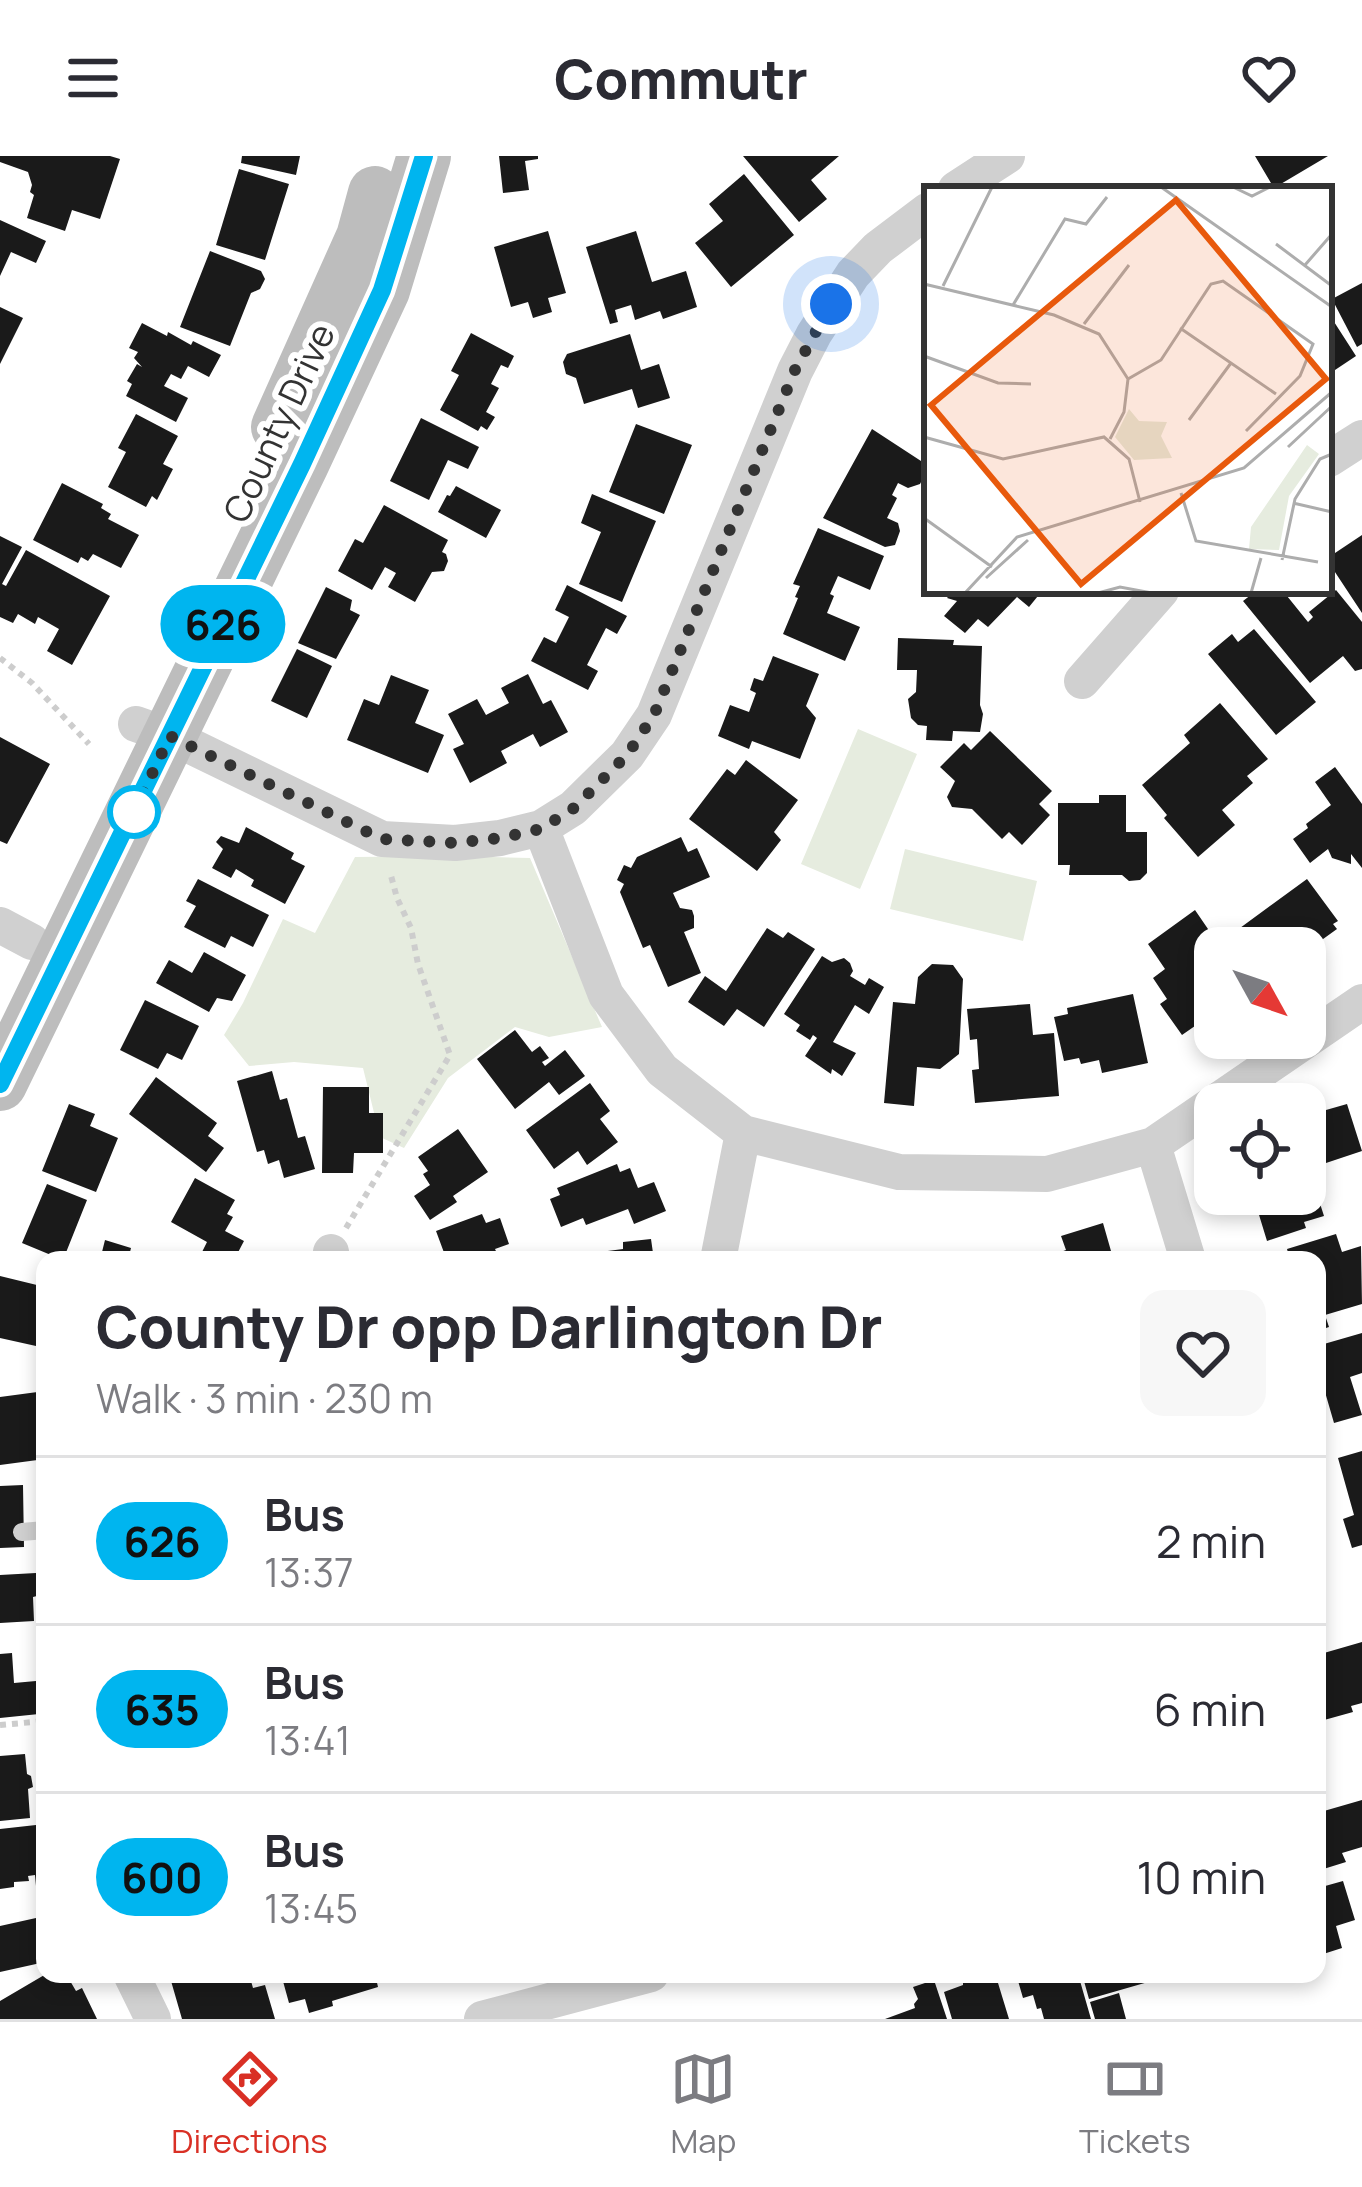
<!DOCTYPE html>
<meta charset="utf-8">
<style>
:root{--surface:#fff;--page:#f7f7f7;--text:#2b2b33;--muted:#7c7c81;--line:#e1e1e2;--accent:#d93025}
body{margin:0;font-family:Manrope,sans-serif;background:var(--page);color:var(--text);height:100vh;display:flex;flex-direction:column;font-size:45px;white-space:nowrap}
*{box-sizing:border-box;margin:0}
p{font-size:39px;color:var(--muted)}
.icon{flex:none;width:66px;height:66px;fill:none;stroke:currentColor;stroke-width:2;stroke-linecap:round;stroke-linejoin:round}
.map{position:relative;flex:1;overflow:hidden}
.sheet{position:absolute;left:36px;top:1095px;width:1290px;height:732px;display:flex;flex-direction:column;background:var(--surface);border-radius:24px;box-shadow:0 6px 18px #0003}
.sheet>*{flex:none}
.badge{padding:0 24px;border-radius:39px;font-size:42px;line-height:78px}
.needle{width:78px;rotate:130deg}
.fabs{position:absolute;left:1194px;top:771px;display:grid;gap:24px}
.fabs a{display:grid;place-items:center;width:132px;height:132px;border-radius:24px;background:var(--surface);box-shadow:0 6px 18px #0003;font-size:60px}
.you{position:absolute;width:60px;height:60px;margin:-30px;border:9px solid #fff;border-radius:50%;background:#1a73e8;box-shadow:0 0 0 18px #1a73e833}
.map>.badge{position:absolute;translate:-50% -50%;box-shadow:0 0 0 6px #fff}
.round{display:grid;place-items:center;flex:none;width:126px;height:126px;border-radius:24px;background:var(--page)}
.headline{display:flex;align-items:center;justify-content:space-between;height:204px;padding:0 60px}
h1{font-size:57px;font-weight:800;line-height:90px}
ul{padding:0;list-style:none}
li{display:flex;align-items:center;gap:36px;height:168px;padding:0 60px;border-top:3px solid var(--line)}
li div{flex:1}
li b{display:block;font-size:45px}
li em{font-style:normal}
li .badge{min-width:132px;font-weight:700;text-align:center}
header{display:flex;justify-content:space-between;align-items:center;height:156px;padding:0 60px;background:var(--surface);font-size:54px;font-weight:800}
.tabs{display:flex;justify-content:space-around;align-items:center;height:168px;border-top:3px solid var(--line);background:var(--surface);font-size:33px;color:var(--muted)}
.tabs a{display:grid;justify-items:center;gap:6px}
.tabs .on{color:var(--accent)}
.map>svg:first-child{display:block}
.green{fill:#e6ecdf}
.building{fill:#1a1a1a}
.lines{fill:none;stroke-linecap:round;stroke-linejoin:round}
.path{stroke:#cdcdcd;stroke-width:6;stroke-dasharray:6 6;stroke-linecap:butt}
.lane{stroke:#d0d0d0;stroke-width:18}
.street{stroke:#d0d0d0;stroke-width:36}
.secondary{stroke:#bdbdbd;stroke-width:54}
.line-casing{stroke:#fff;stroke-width:27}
.line{stroke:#00b5ef;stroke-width:18}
.walk{stroke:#333;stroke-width:12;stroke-dasharray:0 21.6}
.stop-dot{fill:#fff;stroke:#00b5ef;stroke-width:6}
.labels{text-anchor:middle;stroke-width:12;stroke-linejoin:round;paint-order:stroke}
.street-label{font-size:36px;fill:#333;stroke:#fff}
.inset-road{fill:none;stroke:#adadad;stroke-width:3}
.view{fill:#e8590c;fill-opacity:0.15;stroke:#e8590c;stroke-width:6}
.inset-edge{fill:none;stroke:#333;stroke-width:6}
</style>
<header><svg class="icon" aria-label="menu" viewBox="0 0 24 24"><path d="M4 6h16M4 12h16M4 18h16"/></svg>Commutr<svg class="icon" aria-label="heart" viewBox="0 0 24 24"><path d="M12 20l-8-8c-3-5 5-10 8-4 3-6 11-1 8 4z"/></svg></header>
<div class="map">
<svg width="1362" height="1863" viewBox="0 0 1362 1863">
<rect width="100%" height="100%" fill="#fff"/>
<path class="green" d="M858,573L917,598L860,733L801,708Z
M905,693L1037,725L1023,785L890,753Z
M453,700L530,702L602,871L549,881L515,871L448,922L404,992L380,981L363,912L294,906L249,910L224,879L243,847L283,763L315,777L355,701Z"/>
<path class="building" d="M0,0H110L120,3L100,63L72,54L65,75L27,62L34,39L30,36L32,29L28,16L0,6Z
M242,0H300L296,19L241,7Z
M499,0H538V3L525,5L529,34L503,37Z
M743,0H839L811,24L827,43L799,66Z
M1255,0H1328L1274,32Z
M239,13L289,28L265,104L216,89Z
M744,18L794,79L731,131L695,87L723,65L709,48Z
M0,64L46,85L36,107L11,96L0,120Z
M548,75L566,137L548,142L552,156L533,162L528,146L511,151L494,91Z
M636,75L652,126L686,115L697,151L663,163L660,155L635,164L631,149L615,154L618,166L610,168L586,91Z
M210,95L261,115L265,123L260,133L251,137L230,190L180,171Z
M1362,127V188L1357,191L1332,143Z
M0,151L23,162L0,208Z
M1329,158L1356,200L1329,218Z
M142,167L167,180L168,176L191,189L193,185L221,199L209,221L188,210L181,223L171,218L164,230L188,242L176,266L126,240L132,228L127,225L137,208L142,211L134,202L138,196L129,192Z
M471,177L514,200L508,212L501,209L491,228L499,232L486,256L495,261L487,274L481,270L478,275L440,254L459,219L451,215Z
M630,178L641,214L659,208L670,242L638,252L632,233L584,248L576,222L566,218L563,206L567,198Z
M136,258L178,280L163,308L173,313L157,344L152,340L146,351L108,331L126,296L118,292Z
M421,262L479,291L468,313L448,304L429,344L390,325Z
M636,268L692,289L664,358L609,336Z
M872,273L921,305L925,318L920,328L908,332L898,327L892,339L897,342L887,362L898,367L900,375L895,389L885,391L823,362Z
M62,327L103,348L101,352L111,358L108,363L139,379L121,412L93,398L88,405L81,401L78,407L33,384Z
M456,330L501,354L486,382L438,356L447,339L450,340Z
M592,338L656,365L622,446L579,428L601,376L581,367Z
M384,349L448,384L442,396L446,398L448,405L444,415L432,416L415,446L388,431L396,417L385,411L372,434L338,415L355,383L363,387Z
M818,372L884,400L870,434L838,420L830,438L834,440L827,457L860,471L845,505L783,478L798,442L795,441L800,430L793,428Z
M1362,379V457L1329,407V401Z
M0,380L22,391L2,428L6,430L26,394L110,440L72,509L47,495L59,473L38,461L35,468L18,458L13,467L0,461Z
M567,429L627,460L617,478L606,472L587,509L598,515L588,534L531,505L544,481L556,487L569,461L555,454Z
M326,431L352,444L350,454L360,459L336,503L298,487Z
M1336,434L1362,466V513L1355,515L1343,500L1310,527L1243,445L1256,435H1283L1308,466L1313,461L1309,456Z
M953,435H1042L1029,451L1017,441L988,471L978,463L965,477L944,460L957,445L947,442Z
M1254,473L1316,546L1276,579L1208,498L1232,478L1238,486Z
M898,482L954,484L953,489L982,490L980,549L983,558L980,576L953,575L952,585L926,584L927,570L918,569L911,562L908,543L916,536L917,514H897Z
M297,493L332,510L307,562L271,545Z
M773,500L819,518L806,550L816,562L800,603L752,585L749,593L718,580L730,549L749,556L756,537L750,534L754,522L763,525Z
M528,518L543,548L551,544L568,576L540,591L533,578L501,595L507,607L470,627L453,593L464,588L448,558L477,543L486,559L509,547L501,532Z
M391,519L429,534L415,567L444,579L428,617L347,584L364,543L379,549Z
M1220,547L1268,603L1247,620L1253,627L1222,654L1235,669L1198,701L1164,662L1167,659L1142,629L1190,587L1184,579Z
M990,575L1052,635L1039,648L1050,659L1022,689L1009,676L1002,683L972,653L952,651L947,641L955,625L940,611L964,587L971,594Z
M0,581L50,608L7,688L0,685Z
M746,604L798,644L774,676L781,684L757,715L689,663L727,613L735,619Z
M1335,611L1362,648V712L1351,698V708L1332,702L1328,693L1310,707L1293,683L1308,672L1306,668L1331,649L1315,626Z
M1099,639H1126V676H1147V717L1140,724L1129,725L1122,719H1069L1070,709H1058V647H1099Z
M246,671L294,697L291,703L305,710L285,748L251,730L254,724L236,713L231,722L212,712L223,693L216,686L221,680L239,687Z
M681,681L688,696L697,692L710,721L673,737L680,752L692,754L694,760V772L684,776L701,817L668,831L650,789L643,792L620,736L624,728L617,724L624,709L631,712L637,701Z
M198,723L269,759L253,791L231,780L225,792L184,771L196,750L186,745Z
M1307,723L1338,765L1333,768L1337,773L1305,796V792H1255L1240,772Z
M1195,754L1221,792H1215V856L1182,879L1160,848L1167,843L1153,822L1165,813L1148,788Z
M767,772L783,782L788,776L815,793L764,871L737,853L724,870L688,846L705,820L726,835Z
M204,796L246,819L232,845L217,842L209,856L156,827L169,804L192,817Z
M822,800L832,806L844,802L850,807L853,815L850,820L865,829L869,822L884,831L869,858L855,849L833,886L856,897L842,920L832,913L831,918L805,900L817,882L813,879L810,884L796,875L800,869L784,858Z
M932,808L953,809L963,823L959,898L940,913L917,911L914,950L884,947L893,846L915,848L918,821Z
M1133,838L1148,907L1102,917L1099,904L1081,908L1079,902L1064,905L1054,861L1068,858L1067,852Z
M145,844L199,870L182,904L167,897L158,913L120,894Z
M1030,848L1033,879L1054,877L1059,940L975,947L972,914L979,913L977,883L970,884L967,853Z
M515,874L532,896L540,890L549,902L542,906L545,910L565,894L585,920L559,939L549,926L515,953L477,903Z
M272,915L280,944L287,942L298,982L305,980L315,1013L284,1022L279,1004L268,1008L264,994L257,996L237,925Z
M156,921L217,967L208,980L224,992L206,1016L129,958Z
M590,927L610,955L600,963L618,986L587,1009L578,995L554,1013L526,974Z
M323,931H369V957H383V997H354L353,1017H322Z
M69,948L95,958L90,970L118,982L96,1036L42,1015Z
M1347,948L1362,995L1305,1014V957L1310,955L1313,964L1321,962L1319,956Z
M458,973L488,1016L453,1040L457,1046L430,1064L414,1040L430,1029L423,1018L428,1015L418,1001Z
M617,1008L620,1016L630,1012L638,1032L654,1026L666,1055L634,1068L628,1053L586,1069L583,1062L561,1071L550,1043L560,1039L557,1032Z
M195,1022L235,1044L227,1058L233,1061L225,1075L244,1085L234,1104H217L202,1096L207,1086L171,1066Z
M47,1028L87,1044L63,1104L22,1087Z
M1315,1032L1324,1060L1304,1066L1306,1072L1267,1085L1256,1049L1264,1047L1261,1038H1305V1035Z
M482,1058L486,1067L500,1062L509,1088L495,1093L500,1104H454L453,1100L446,1102L436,1075Z
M1103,1067L1111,1095L1102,1098L1104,1104H1039L1066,1094L1061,1080Z
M1336,1078L1342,1096L1361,1090L1362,1148L1325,1159L1329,1171L1317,1175V1104H1290L1287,1093Z
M651,1083L654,1104H578L577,1099L623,1093V1086Z
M105,1084L131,1092L129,1100L137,1104H100Z
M0,1120L45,1131V1192L0,1182Z
M1362,1177V1217L1350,1221L1362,1259L1334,1267L1325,1236L1317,1238V1190Z
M45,1235V1303L0,1309V1241Z
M1362,1295V1389L1352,1392L1343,1363L1354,1359L1338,1302Z
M23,1329L24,1391L0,1392V1330Z
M36,1417L37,1440L33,1441L34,1465L0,1467V1419Z
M1362,1486V1547L1351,1550L1353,1556L1317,1566V1499Z
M12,1497L14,1527L36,1525L39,1558L0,1562V1498Z
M25,1598L27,1618L31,1620L33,1631L28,1633L30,1662L0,1665V1600Z
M1362,1644V1691L1342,1697L1346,1706L1317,1715V1657Z
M45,1668V1729L36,1730L35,1719L28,1720L29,1725L14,1726V1731L0,1733V1673Z
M1343,1725L1355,1764L1336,1770L1342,1792L1317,1800V1749L1323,1748L1318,1732Z
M45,1760V1806L0,1816V1770Z
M46,1818H66L76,1835L82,1832L97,1863H0V1845Z
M169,1818H249L253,1832L265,1829L275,1863H182Z
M281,1818H375L378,1831L332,1845L333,1850L309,1857L305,1843L289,1847Z
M978,1818H1006L1007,1822L998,1827L1009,1863H952L944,1836L963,1829V1824Z
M1016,1818H1078L1091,1863H1044L1041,1852L1037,1853L1033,1839L1023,1842Z
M1082,1818H1161L1162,1822L1089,1843Z
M934,1824L947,1863H885L915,1852L914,1848L918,1843L913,1831Z
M1119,1837L1126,1863H1095L1090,1846Z"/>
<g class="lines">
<path class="path" d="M0,502L32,527L89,588
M346,1072L450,899L418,808L411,772L397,742L390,716
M0,1569L45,1565"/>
<path class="lane" d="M22,1376L45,1374"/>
<path class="street" d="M956,33L1007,0
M1329,303L1362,282
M1082,525L1161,435
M136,568L170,580L382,683L455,687L500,682L541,672L573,652L627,599L654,559L795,215L814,178L853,118L878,92L927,55
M541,672L606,839L662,914L743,977L899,1016L1047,1018L1153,989L1362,846
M0,769L32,786
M1153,989L1188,1104
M331,1096L332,1104
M718,1104L743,977
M131,1818L153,1863
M482,1863L651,1818"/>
<path class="secondary" d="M278,271L363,81L375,37
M0,928L302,308L383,134L424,0"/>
</g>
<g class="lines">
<defs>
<path id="line" d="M0,928L302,308L382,134L424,0"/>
</defs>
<use href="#line" class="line-casing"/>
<use href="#line" class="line"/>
<path class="walk" d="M134,656L170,580L382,683L455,687L500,682L541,673L574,652L627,599L654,559L795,214L831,148"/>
</g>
<circle class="stop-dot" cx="134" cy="656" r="24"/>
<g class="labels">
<g class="street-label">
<text transform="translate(279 267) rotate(-65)" y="13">County Drive</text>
</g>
</g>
<g transform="translate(924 30)">
<rect width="408" height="408" fill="#fff"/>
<path d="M205,223L215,235L243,236L237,250L248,272L210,274L191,251ZM383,259L395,268L365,310L355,364L325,363L327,341Z" fill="#e6ecdf"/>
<path class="inset-road" d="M237,1L408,121M309,1L328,10L346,1M352,58L408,100M381,79L408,48M0,98L130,129L175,148L204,193L200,226L186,253M19,100L68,1M89,119L141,33L162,38L183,11M160,138L205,79M256,142L352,208M0,170L74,197L107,198M204,193L237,174L287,98L299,95L389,158L376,190L322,245M265,234L307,177M0,251L79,273L180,251L205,273L216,316M364,261L408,220M257,307L272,355L394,376M369,317L408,326M0,332L68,381M358,374L371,313L396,273L408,268M62,392L104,354M41,407L93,351L320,282L408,206M174,407L196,401L228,407M327,407L337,372"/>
<path class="view" d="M252,14L402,193L157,398L7,219Z"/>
<rect width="408" height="408" class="inset-edge"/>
</g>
</svg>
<div class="fabs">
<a><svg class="needle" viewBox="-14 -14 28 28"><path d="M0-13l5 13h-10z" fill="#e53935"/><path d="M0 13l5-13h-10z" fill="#7c7c81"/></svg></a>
<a><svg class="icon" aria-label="locate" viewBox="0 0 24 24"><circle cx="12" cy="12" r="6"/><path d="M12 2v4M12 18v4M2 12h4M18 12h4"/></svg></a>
</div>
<div class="you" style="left:831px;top:148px"></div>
<b class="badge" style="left:223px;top:468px;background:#00b5ef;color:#111">626</b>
<section class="sheet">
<div class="headline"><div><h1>County Dr opp Darlington Dr</h1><p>Walk · 3 min · 230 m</p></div><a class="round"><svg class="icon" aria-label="heart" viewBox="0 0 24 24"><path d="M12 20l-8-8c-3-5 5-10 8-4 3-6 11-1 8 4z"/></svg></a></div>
<ul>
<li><span class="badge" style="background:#00b5ef;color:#111">626</span><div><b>Bus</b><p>13:37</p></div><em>2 min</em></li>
<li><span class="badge" style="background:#00b5ef;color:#111">635</span><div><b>Bus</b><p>13:41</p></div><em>6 min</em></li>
<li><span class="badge" style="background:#00b5ef;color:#111">600</span><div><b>Bus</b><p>13:45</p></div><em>10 min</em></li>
</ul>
</section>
</div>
<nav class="tabs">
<a class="on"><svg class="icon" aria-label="directions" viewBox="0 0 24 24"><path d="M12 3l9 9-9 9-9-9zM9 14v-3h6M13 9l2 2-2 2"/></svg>Directions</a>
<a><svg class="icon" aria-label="map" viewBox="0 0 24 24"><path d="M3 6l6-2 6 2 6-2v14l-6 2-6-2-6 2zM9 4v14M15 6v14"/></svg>Map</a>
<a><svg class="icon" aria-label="tickets" viewBox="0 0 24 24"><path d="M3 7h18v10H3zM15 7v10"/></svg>Tickets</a>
</nav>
